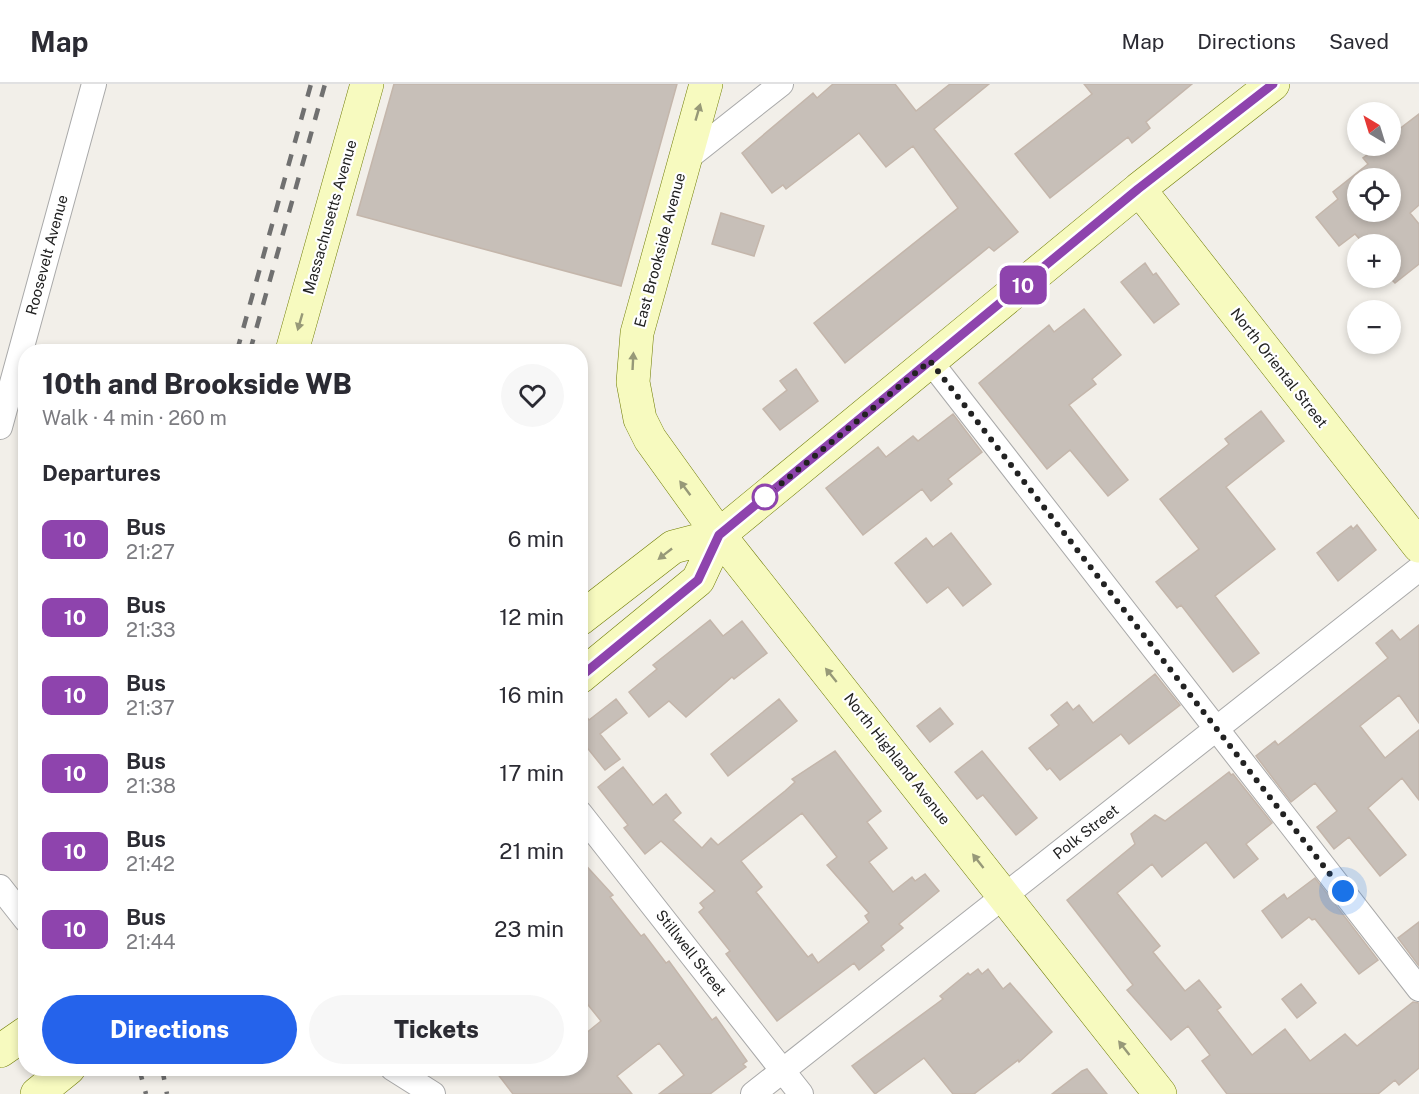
<!DOCTYPE html>
<meta charset="utf-8">
<style>
:root{--surface:#fff;--page:#f7f7f7;--text:#2b2b33;--muted:#7c7c81;--line:#e1e1e2;--accent:#2563eb}
body{margin:0;font-family:"Public Sans",sans-serif;background:var(--page);color:var(--text);height:100vh;display:flex;flex-direction:column;font-size:22px;white-space:nowrap}
*{box-sizing:border-box;margin:0}
p{font-size:20px;color:var(--muted)}
.icon{flex:none;width:33px;height:33px;fill:none;stroke:currentColor;stroke-width:2;stroke-linecap:round;stroke-linejoin:round}
.map{position:relative;flex:1;overflow:hidden}
.side{position:absolute;left:18px;top:260px;width:570px;height:732px;display:flex;flex-direction:column;background:var(--surface);border-radius:24px;box-shadow:0 3px 9px #0003}
.side>*{flex:none}
.badge{padding:0 12px;border-radius:9px;font-size:21px;line-height:39px}
.needle{width:39px;rotate:322deg}
.tools{position:absolute;left:1347px;top:18px;display:grid;gap:12px}
.tools a{display:grid;place-items:center;width:54px;height:54px;border-radius:50%;background:var(--surface);box-shadow:0 3px 9px #0003;font-size:30px}
.you{position:absolute;width:30px;height:30px;margin:-15px;border:4px solid #fff;border-radius:50%;background:#1a73e8;box-shadow:0 0 0 9px #1a73e833}
.map>.badge{position:absolute;translate:-50% -50%;box-shadow:0 0 0 3px #fff}
h2{padding:0 24px;font-size:22px;line-height:54px}
.round{display:grid;place-items:center;flex:none;width:63px;height:63px;border-radius:32px;background:var(--page)}
.headline{display:flex;align-items:center;justify-content:space-between;height:102px;padding:0 24px}
h1{font-size:28px;font-weight:800;line-height:45px}
.primary-button{display:flex;gap:12px;margin-top:auto;padding:12px 24px}
.primary-button a{flex:1;height:69px;border-radius:36px;background:var(--accent);color:#fff;font-size:24px;font-weight:800;line-height:69px;text-align:center}
.primary-button a+a{background:var(--page);color:var(--text)}
ul{padding:0;list-style:none}
li{display:flex;align-items:center;gap:18px;height:78px;padding:0 24px}
li div{flex:1}
li b{display:block;font-size:22px}
li em{font-style:normal}
li .badge{min-width:66px;font-weight:700;text-align:center}
header{display:flex;align-items:center;gap:36px;box-sizing:border-box;height:84px;padding:0 30px;background:var(--surface);border-bottom:2px solid var(--line)}
header strong{font-size:28px}
nav{display:flex;gap:33px;margin-inline-start:auto;font-size:21px}
.map>svg:first-child{display:block}
.building{fill:#c7bfb8;stroke:#c4b6ab;stroke-width:1.5;fill-rule:evenodd}
.lines{fill:none;stroke-linecap:round;stroke-linejoin:round}
.street-casing{stroke:#a9a9a9;stroke-width:26}
.secondary-casing{stroke:#707d05;stroke-width:34}
.street{stroke:#fff;stroke-width:24}
.secondary{stroke:#f7fabf;stroke-width:33}
.rail{stroke:#707070;stroke-width:4.5;stroke-dasharray:12 12;stroke-linecap:butt}
.oneway{fill:#979978}
.line-casing{stroke:#fff;stroke-width:14}
.line{stroke:#8e44ad;stroke-width:9}
.walk{stroke:#222;stroke-width:6;stroke-dasharray:0 10.8}
.stop-dot{fill:#fff;stroke:#8e44ad;stroke-width:3}
.labels{text-anchor:middle;stroke-width:4.5;stroke-linejoin:round;paint-order:stroke}
.street-label{font-size:15px;fill:#222;stroke:#fff}
</style>
<header>
<strong>Map</strong>
<nav><a>Map</a><a>Directions</a><a>Saved</a></nav>
</header>
<div class="map">
<svg width="1419" height="1010" viewBox="0 0 1419 1010">
<rect width="100%" height="100%" fill="#f2efe9"/>
<path class="building" d="M394,0H677L621,202L357,131Z
M833,0H895L916,27L950,0H989L934,45L1018,148L994,167L989,163L845,279L814,239L958,124L913,62L886,83L859,49L786,105L783,101L772,109L742,69L813,9L817,14Z
M1084,0H1192L1146,38L1150,44L1132,59L1128,53L1050,114L1015,70L1092,10Z
M1419,30V121L1410,129L1419,140V180L1395,199L1390,194V160H1364L1355,150L1339,162L1316,133L1338,115L1333,108L1368,80L1363,74L1379,62H1390V52ZM1358,94H1390V128H1358Z
M721,129L764,142L754,172L712,160Z
M1145,179L1153,191L1156,189L1179,220L1154,239L1121,198Z
M1084,225L1121,271L1092,295L1096,300L1069,321L1128,396L1108,412L1070,366L1047,385L979,299L1049,241L1054,248Z
M796,285L818,317L780,346L763,325L787,306L780,297Z
M1261,327L1284,357L1226,403L1275,465L1215,512L1259,569L1233,588L1181,521L1177,524L1156,498L1199,465L1160,415L1229,360L1225,355Z
M953,330L982,368L948,395L952,400L931,417L922,405L863,451L826,404L878,363L886,373L913,352L918,357Z
M1357,441L1376,466L1338,497L1317,469L1351,442L1353,445Z
M951,449L991,500L963,522L948,503L927,519L895,479L926,454L933,463Z
M710,536L723,552L742,537L767,569L734,595L732,593L686,633L669,617L649,633L629,608L657,585L653,581Z
M1419,541V639L1399,611L1360,642L1385,674L1419,646V716L1402,694L1368,724L1406,771L1380,792L1349,753L1334,765L1317,743L1337,727L1315,699L1291,718L1256,672L1275,657L1278,661L1388,574L1376,559L1392,546L1400,556Z
M1155,590L1180,621L1129,660L1121,650L1060,696L1050,684L1047,686L1029,664L1059,641L1051,631L1067,618L1073,626L1079,621L1093,639Z
M616,615L627,629L600,650L620,675L605,686L585,661L580,665V625L589,636Z
M779,615L797,637L728,692L711,670Z
M940,624L953,640L930,658L917,642Z
M835,667L881,727L867,738L887,764L869,778L893,808L912,793L915,797L925,790L939,807L899,840L903,844L881,862L884,866L859,886L854,879L777,937L726,870L730,867L699,828L704,824L700,819L715,807L661,757L645,770L624,744L628,741L598,703L623,683L653,721L666,710L681,729L673,736L702,764L711,754L718,761L785,707L795,698L792,695ZM802,729L837,773L827,781L869,829L865,832L869,838L818,879L812,870L808,873L756,808L762,803L741,777Z
M982,667L1037,734L1016,751L983,711L977,715L955,688Z
M1229,688L1231,691L1233,690L1272,739L1246,760L1258,775L1234,794L1206,758L1162,793L1152,780L1117,809L1160,862L1153,868L1185,907L1199,896L1221,923L1217,926L1252,971L1285,945L1310,977L1345,950L1357,962L1413,918L1419,919V984L1399,1001L1395,996L1378,1010H1227L1202,977L1210,971L1188,942L1171,956L1127,906L1133,901L1067,816L1135,760L1131,750L1155,731L1165,737Z
M580,775L613,811L610,813L641,852L644,850L666,879L669,877L712,936L716,933L747,977L743,980L746,983L710,1010H659L684,991L659,959L617,992L632,1010H513L493,984H580V954L601,937L580,911Z
M1315,794L1378,876L1359,890L1315,835L1312,836L1309,833L1282,854L1262,827L1284,810L1287,815Z
M1419,838V882L1398,854Z
M978,885L982,890L988,885L1003,905L1010,899L1052,948L1019,978L1018,976L974,1010H953L924,974L875,1010L852,982L943,915L940,912L968,889L970,891Z
M1301,900L1316,919L1297,934L1282,915Z
M1087,985L1107,1010H1052L1082,987Z"/>
<g class="lines">
<defs>
<path id="street" d="M685,76L781,0
M930,277L1419,905
M0,343L94,0
M580,729L801,1010
M0,803L26,836
M392,984L433,1010
M753,1010L1419,485"/>
<path id="secondary" d="M706,0L637,249L633,298L640,335L650,355L719,451L1160,1010
M1139,105L1419,462
M292,267L367,0
M580,535L673,463L719,451
M580,593L698,496L719,451L1139,105L1273,0
M0,967L26,949
M37,1010L69,984"/>
</defs>
<use href="#street" class="street-casing"/>
<use href="#secondary" class="secondary-casing"/>
<use href="#street" class="street"/>
<use href="#secondary" class="secondary"/>
<path class="rail" d="M237,267L311,0
M250,267L325,0
M139,984L146,1010
M162,984L167,1010"/>
</g>
<defs><path id="oneway-solid" d="M-6-.8H1V-3.2L6.5 0L1 3.2V.8H-6Z" transform="scale(1.5)"/></defs>
<g class="oneway">
<use href="#oneway-solid" transform="translate(698 28) rotate(-74)"/>
<use href="#oneway-solid" transform="translate(300 238) rotate(106)"/>
<use href="#oneway-solid" transform="translate(633 277) rotate(-87)"/>
<use href="#oneway-solid" transform="translate(685 404) rotate(-127)"/>
<use href="#oneway-solid" transform="translate(665 470) rotate(142)"/>
<use href="#oneway-solid" transform="translate(831 591) rotate(-129)"/>
<use href="#oneway-solid" transform="translate(978 777) rotate(-128)"/>
<use href="#oneway-solid" transform="translate(1124 964) rotate(-128)"/>
</g>
<g class="lines">
<defs>
<path id="line" d="M580,593L698,496L719,451L1138,105L1273,0"/>
</defs>
<use href="#line" class="line-casing"/>
<use href="#line" class="line"/>
<path class="walk" d="M765,413L930,277L1343,807"/>
</g>
<circle class="stop-dot" cx="765" cy="413" r="12"/>
<g class="labels">
<g class="street-label">
<text transform="translate(330 133) rotate(-74)" y="5">Massachusetts Avenue</text>
<text transform="translate(660 166) rotate(-75)" y="5">East Brookside Avenue</text>
<text transform="translate(47 171) rotate(-75)" y="5">Roosevelt Avenue</text>
<text transform="translate(1279 284) rotate(52)" y="5">North Oriental Street</text>
<text transform="translate(897 675) rotate(52)" y="5">North Highland Avenue</text>
<text transform="translate(1086 748) rotate(-38)" y="5">Polk Street</text>
<text transform="translate(691 869) rotate(52)" y="5">Stillwell Street</text>
</g>
</g>
</svg>
<div class="tools">
<a><svg class="needle" viewBox="-14 -14 28 28"><path d="M0-13l5 13h-10z" fill="#e53935"/><path d="M0 13l5-13h-10z" fill="#7c7c81"/></svg></a>
<a><svg class="icon" aria-label="locate" viewBox="0 0 24 24"><circle cx="12" cy="12" r="6"/><path d="M12 2v4M12 18v4M2 12h4M18 12h4"/></svg></a>
<a>+</a>
<a>−</a>
</div>
<div class="you" style="left:1343px;top:807px"></div>
<b class="badge" style="left:1023px;top:201px;background:#8e44ad;color:#fff">10</b>
<section class="side">
<div class="headline"><div><h1>10th and Brookside WB</h1><p>Walk · 4 min · 260 m</p></div><a class="round"><svg class="icon" aria-label="heart" viewBox="0 0 24 24"><path d="M12 20l-8-8c-3-5 5-10 8-4 3-6 11-1 8 4z"/></svg></a></div>
<h2>Departures</h2>
<ul>
<li><span class="badge" style="background:#8e44ad;color:#fff">10</span><div><b>Bus</b><p>21:27</p></div><em>6 min</em></li>
<li><span class="badge" style="background:#8e44ad;color:#fff">10</span><div><b>Bus</b><p>21:33</p></div><em>12 min</em></li>
<li><span class="badge" style="background:#8e44ad;color:#fff">10</span><div><b>Bus</b><p>21:37</p></div><em>16 min</em></li>
<li><span class="badge" style="background:#8e44ad;color:#fff">10</span><div><b>Bus</b><p>21:38</p></div><em>17 min</em></li>
<li><span class="badge" style="background:#8e44ad;color:#fff">10</span><div><b>Bus</b><p>21:42</p></div><em>21 min</em></li>
<li><span class="badge" style="background:#8e44ad;color:#fff">10</span><div><b>Bus</b><p>21:44</p></div><em>23 min</em></li>
</ul>
<div class="primary-button"><a>Directions</a><a>Tickets</a></div>
</section>
</div>
